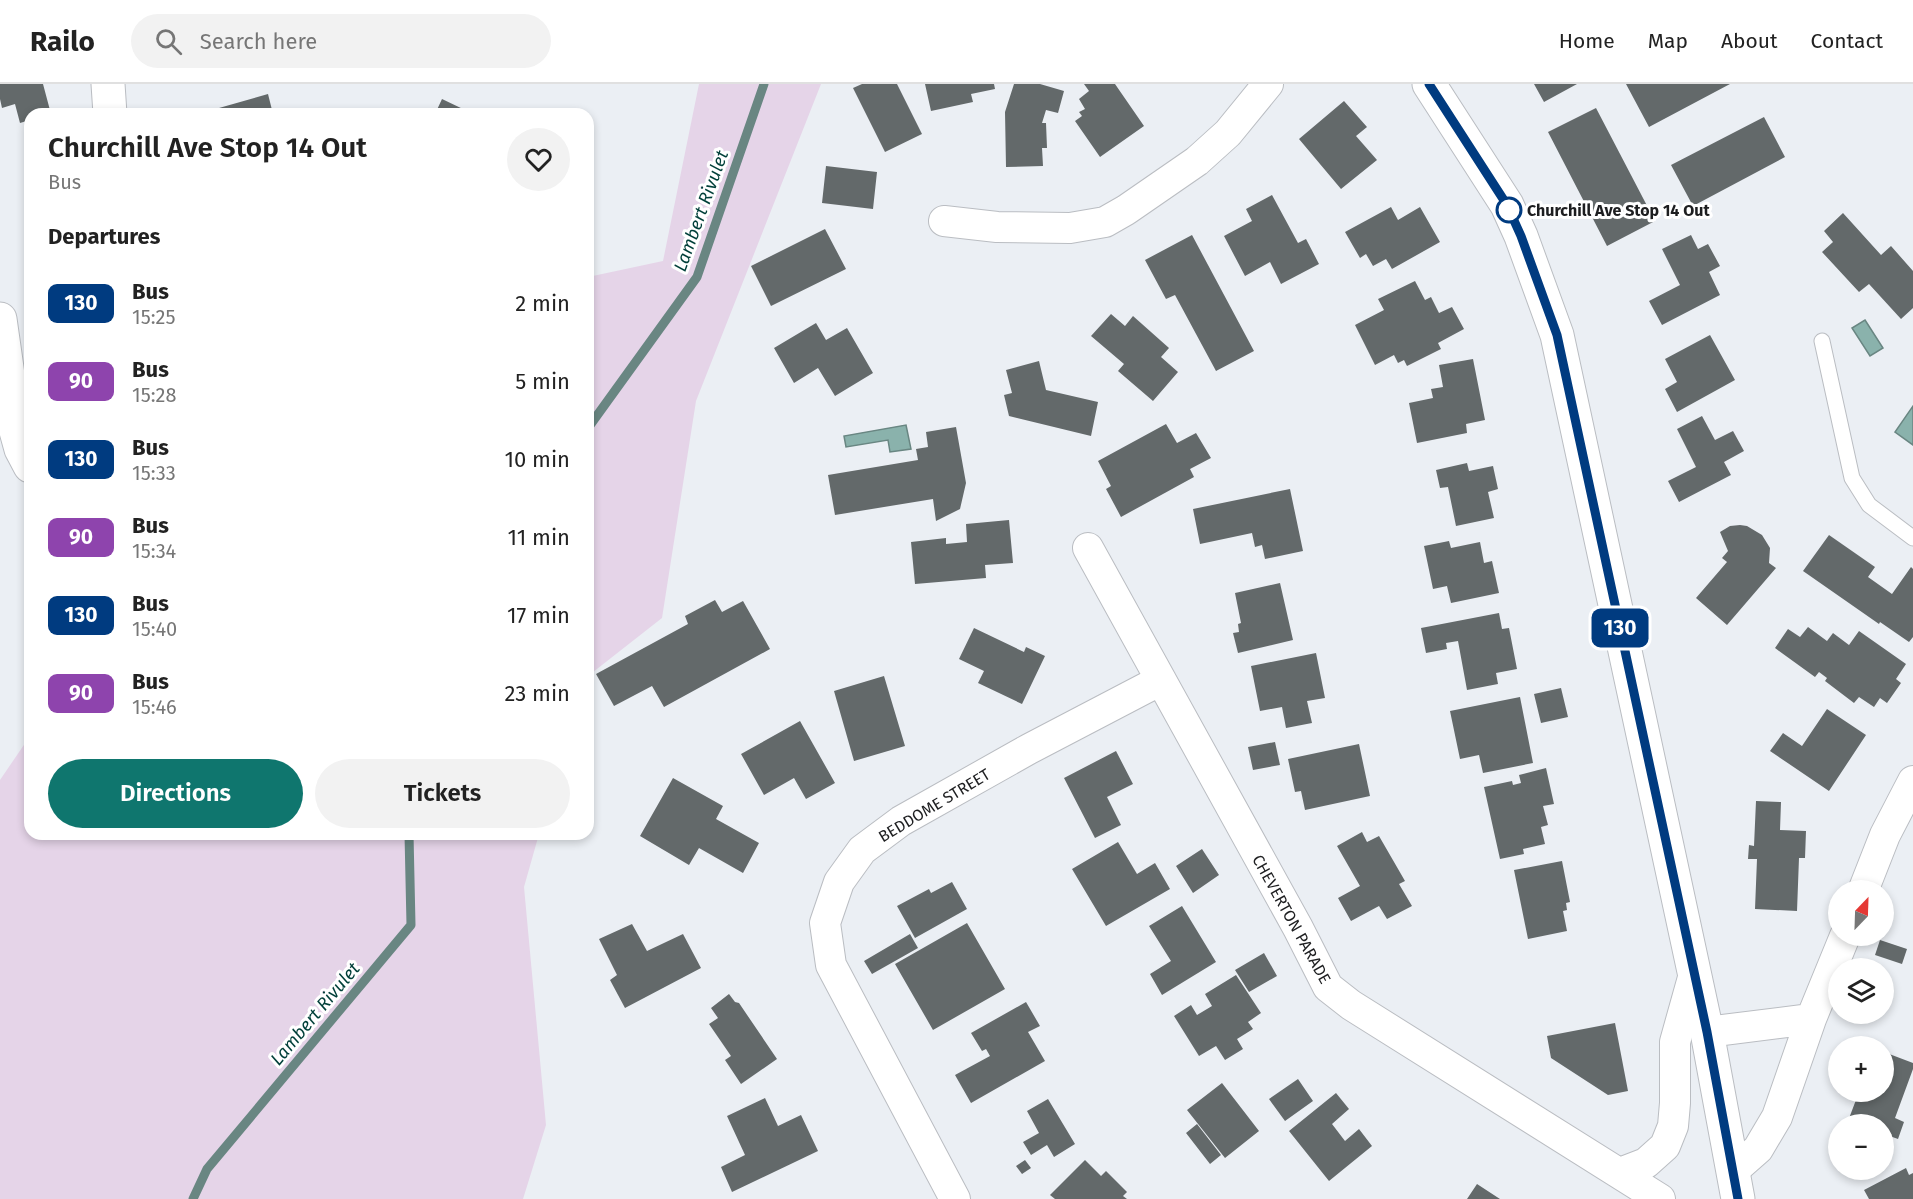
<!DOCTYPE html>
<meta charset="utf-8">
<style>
:root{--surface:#fff;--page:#f2f2f2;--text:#222;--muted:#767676;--line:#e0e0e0;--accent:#0f766e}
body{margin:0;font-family:"Fira Sans",sans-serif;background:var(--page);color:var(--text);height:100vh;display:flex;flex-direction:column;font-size:22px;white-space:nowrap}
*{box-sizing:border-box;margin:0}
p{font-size:20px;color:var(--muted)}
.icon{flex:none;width:33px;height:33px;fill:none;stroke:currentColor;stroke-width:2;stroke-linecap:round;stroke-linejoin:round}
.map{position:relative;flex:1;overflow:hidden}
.details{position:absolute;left:24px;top:24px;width:570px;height:732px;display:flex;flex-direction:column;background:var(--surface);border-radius:18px;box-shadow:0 3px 9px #0003}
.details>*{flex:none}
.badge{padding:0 12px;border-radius:9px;font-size:21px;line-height:39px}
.needle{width:39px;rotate:23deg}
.buttons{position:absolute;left:1828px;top:796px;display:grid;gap:12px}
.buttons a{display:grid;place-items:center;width:66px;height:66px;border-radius:50%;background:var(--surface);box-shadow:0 3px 9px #0003;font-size:30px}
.map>.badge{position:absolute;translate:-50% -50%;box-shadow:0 0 0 3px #fff}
h2{padding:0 24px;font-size:22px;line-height:54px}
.round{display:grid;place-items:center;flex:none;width:63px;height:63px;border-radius:32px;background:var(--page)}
.head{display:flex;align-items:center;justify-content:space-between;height:102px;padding:0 24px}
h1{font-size:28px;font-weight:600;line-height:45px}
.action{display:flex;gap:12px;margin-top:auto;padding:12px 24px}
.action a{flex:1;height:69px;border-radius:36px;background:var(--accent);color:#fff;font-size:24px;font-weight:600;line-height:69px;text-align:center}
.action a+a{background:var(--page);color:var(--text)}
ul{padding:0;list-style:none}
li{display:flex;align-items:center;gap:18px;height:78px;padding:0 24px}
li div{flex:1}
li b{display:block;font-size:22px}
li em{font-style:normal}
li .badge{min-width:66px;font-weight:700;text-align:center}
header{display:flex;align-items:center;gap:36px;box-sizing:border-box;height:84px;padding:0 30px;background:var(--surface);border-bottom:2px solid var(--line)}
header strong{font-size:28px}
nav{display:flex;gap:33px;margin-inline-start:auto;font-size:21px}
.search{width:420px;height:54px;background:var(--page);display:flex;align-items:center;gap:15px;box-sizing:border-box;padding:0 21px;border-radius:33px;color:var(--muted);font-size:22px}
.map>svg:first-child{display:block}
.green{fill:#e5d4e8}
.water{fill:#8ab2ac;stroke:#698682;stroke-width:1.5}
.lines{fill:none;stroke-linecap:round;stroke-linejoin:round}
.stream{stroke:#698682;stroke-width:9}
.building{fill:#63696a}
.service-casing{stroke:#babdc2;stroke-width:17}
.minor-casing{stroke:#babdc2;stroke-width:32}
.tertiary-casing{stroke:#babdc2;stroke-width:35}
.service{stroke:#fff;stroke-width:15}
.minor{stroke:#fff;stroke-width:30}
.tertiary{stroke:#fff;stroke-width:33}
.line-casing{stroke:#fff;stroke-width:14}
.line{stroke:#003b80;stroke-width:9}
.stop-dot{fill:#fff;stroke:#003b80;stroke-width:3}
.labels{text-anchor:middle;stroke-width:6;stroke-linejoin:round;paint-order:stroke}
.stop-label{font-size:16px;font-weight:bold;fill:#1d1e20;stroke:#fff;text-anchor:start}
.street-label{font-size:16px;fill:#1d1e20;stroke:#fff}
.water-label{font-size:18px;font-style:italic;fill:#003f39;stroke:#fff}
</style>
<header>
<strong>Railo</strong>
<div class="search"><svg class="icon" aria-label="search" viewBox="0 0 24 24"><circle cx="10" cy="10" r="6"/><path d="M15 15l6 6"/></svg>Search here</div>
<nav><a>Home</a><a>Map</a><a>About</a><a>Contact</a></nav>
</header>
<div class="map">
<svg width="1913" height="1115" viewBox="0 0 1913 1115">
<rect width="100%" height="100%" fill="#ebeff4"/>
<path class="green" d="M699,0H821L696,317L662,534L588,592V193L663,177Z
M30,652V750H539L524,803L546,1041L523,1115H0V696Z"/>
<path class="water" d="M1865,236L1883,264L1870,272L1852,244Z
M1913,322V361L1895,348Z
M906,341L911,365L890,368L888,356L846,363L844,352Z"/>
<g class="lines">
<path class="stream" d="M588,344L697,193L764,0
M193,1115L207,1085L411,841L409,750"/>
</g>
<path class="building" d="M0,0H43L51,30H30V36L20,39L15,20L2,24L0,15Z
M862,0H897L922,50L885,68L853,4Z
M925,0H994L995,5L971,10L973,18L931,27Z
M1014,0H1040L1064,7L1058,29L1046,26L1042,39H1046L1047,64H1042L1043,82L1006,83L1005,28Z
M1084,0H1115L1144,42L1100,73L1075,37L1082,32L1079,28L1085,25L1079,15L1089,7Z
M1534,0H1577L1544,18Z
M1626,0H1730L1649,43Z
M268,10L273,30H221L219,24Z
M442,15L465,26L463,30H435Z
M1344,17L1367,43L1356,52L1377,76L1341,105L1299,55Z
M1596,24L1655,137L1607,162L1548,48Z
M1764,33L1785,73L1693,122L1671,81Z
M826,82L877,88L873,125L822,119Z
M1272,111L1298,159L1306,155L1319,180L1281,200L1270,178L1245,192L1224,152L1252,137L1246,125Z
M1391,123L1398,136L1420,123L1440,158L1392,185L1386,175L1373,182L1366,170L1360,174L1345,148Z
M1843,129L1881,171L1891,162L1913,187V224L1901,235L1869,200L1859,208L1822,168L1833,158L1824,147Z
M825,145L846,185L771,222L751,182Z
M1192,151L1254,267L1216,287L1175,211L1166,215L1145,176Z
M1691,151L1698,165L1708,160L1720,182L1709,188L1720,211L1662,241L1649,217L1680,201L1662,165Z
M1415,197L1425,216L1431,213L1439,229L1452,223L1464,245L1438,259L1441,265L1407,282L1404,276L1398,279L1394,271L1375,281L1355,241L1384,226L1378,215Z
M1111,230L1125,242L1133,232L1169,264L1161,273L1178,288L1153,317L1118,287L1124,280L1091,252Z
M816,239L826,256L847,244L873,289L835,312L818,284L794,299L774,264Z
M1710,251L1735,296L1677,328L1665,305L1677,298L1665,275Z
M1473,275L1485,336L1466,340L1467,349L1417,359L1409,319L1433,314L1431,305L1443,303L1439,281Z
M1039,277L1046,306L1098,318L1091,352L1009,332L1004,311L1012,309L1006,286Z
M1702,332L1715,356L1733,347L1744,367L1724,378L1731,391L1679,418L1668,397L1696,383L1677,345Z
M1166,340L1177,359L1196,349L1211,374L1190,385L1194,393L1121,433L1106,405L1111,402L1098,377Z
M956,343L966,399L960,425L936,437L933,415L835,431L828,391L918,376L916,365L928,363L926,348Z
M1467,379L1469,387L1493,382L1498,405L1488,408L1494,434L1456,442L1448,403L1440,404L1436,386Z
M1290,405L1303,467L1265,475L1262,461L1255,463L1252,449L1200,460L1193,425Z
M1009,436L1013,479L985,481L986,494L915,500L911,458L946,454V460L967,458L966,440Z
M1740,441L1747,442L1762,451L1770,464L1769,479L1776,484L1727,541L1696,514L1727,478L1722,474L1728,467L1720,448L1730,442Z
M1829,451L1875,483L1868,493L1892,510L1911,483L1913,485V553L1909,558L1880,538L1879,540L1803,487Z
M1449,457L1451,464L1480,458L1484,479L1492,477L1499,509L1451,519L1447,502L1433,505L1424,462Z
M1280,499L1293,556L1238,569L1233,549L1239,548L1238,540L1241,539L1235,509Z
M715,516L722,528L743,517L770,565L664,623L652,602L614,622L596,590L688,540L685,532Z
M1499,529L1502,545L1509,544L1517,585L1496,589L1498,600L1467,606L1458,557L1446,559L1447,565L1426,569L1421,544Z
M1808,543L1827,557L1833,549L1849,561L1859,547L1906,580L1896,595L1901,599L1887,619L1880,614L1874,623L1859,613L1854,619L1825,597L1827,594L1819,588L1815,593L1775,564L1788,545L1800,553Z
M974,544L1024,568L1026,563L1045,572L1022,620L978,599L984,587L959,575Z
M1316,569L1325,614L1307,617L1312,639L1286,644L1282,623L1260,627L1251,582Z
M884,592L905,662L854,677L834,607Z
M1561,604L1568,633L1541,639L1534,610Z
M1520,613L1533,679L1483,689L1479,671L1460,675L1450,627Z
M1827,625L1866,651L1829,707L1770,667L1783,649L1802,662Z
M800,637L835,699L806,715L794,694L764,711L741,670Z
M1275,658L1280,681L1253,686L1248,663Z
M1359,660L1370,712L1305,726L1301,707L1295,708L1288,675Z
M1116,667L1133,700L1107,713L1121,741L1095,754L1064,694Z
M1546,684L1554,720L1543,722L1548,741L1541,743L1545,760L1523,765L1524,770L1500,775L1484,703L1512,697L1513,701L1521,699L1519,691Z
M673,694L723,722L716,735L759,759L743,789L699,764L689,781L640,752Z
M1756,717L1781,718L1780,746L1806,747L1805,774H1799L1797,827L1755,825L1757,775H1748L1749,761L1754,762Z
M1362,748L1367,758L1379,752L1405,797L1399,800L1412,822L1387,835L1379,822L1351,837L1338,814L1360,802L1337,762Z
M1118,758L1137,790L1155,779L1170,805L1106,842L1072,785Z
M1202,765L1219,791L1193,809L1176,782Z
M1562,777L1570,818L1566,819L1567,826L1563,827L1567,847L1528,855L1514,786Z
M952,798L967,825L915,854L897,822L929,805L931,809Z
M1182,822L1216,878L1162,911L1150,890L1171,877L1149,842Z
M967,839L1005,905L933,946L895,880Z
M632,840L647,867L683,850L701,884L625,924L610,896L617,891L599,855Z
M910,850L918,864L872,890L864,877Z
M1880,856L1907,865L1902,880L1875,871Z
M1264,869L1277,892L1249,908L1235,886Z
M1236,891L1261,929L1248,938L1253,945L1237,955L1243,965L1225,976L1216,962L1199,972L1174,932L1191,921L1197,931L1212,922L1205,910Z
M729,910L735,918L739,919L777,975L741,1000L725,976L731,972L709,940L718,934L711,924Z
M1026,918L1040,942L1028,948L1045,977L971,1019L955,991L990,972L986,965L982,967L971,949Z
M1615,939L1628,1007L1608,1011L1551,974L1547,952Z
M1884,968L1913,979V985L1895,1034L1904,1038L1898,1055L1884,1050V1041H1859L1848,1037L1859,1008H1884Z
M1298,995L1313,1017L1285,1037L1269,1015Z
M1222,999L1259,1047L1225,1074L1187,1026Z
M1336,1009L1349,1025L1332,1040L1345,1057L1359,1045L1372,1062L1329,1097L1289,1047Z
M765,1014L778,1042L801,1031L818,1067L732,1108L721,1083L745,1071L727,1032Z
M1048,1015L1075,1060L1054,1073L1047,1061L1031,1071L1023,1058L1039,1049L1027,1027Z
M1197,1040L1221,1071L1210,1080L1186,1049Z
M1025,1076L1031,1084L1022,1090L1016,1082Z
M1085,1076L1101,1092L1106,1087L1127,1108L1123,1112L1127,1115H1055L1050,1111Z
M1906,1084L1909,1091L1913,1089V1115H1869L1864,1106Z
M1477,1100L1500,1115H1467Z"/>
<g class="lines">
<defs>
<path id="service" d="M1822,257L1852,394L1869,421L1913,454"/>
<path id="minor" d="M944,137L997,143L1070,144L1105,138L1126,126L1197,77L1228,49L1268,0
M1088,464L1298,844L1328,903L1351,921L1660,1115
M1863,807L1885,751L1913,697
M1707,948L1811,935
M1733,1087L1758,1065L1777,1033L1811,935L1845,852
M1620,1089L1646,1079L1665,1062L1673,1042L1675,1019V958L1694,890
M955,1115L831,881L825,839L839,798L862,766L901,737L1029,665L1161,596"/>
<path id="tertiary" d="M108,0L110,30
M1429,0L1507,121L1521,152L1557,251L1707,948L1738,1115
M0,235L16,347L21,365L30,382"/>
</defs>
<use href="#service" class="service-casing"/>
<use href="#minor" class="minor-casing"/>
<use href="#tertiary" class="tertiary-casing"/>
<use href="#service" class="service"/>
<use href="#minor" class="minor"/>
<use href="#tertiary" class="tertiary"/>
</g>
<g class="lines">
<defs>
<path id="line" d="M1429,0L1507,121L1521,152L1557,251L1707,948L1738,1115"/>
</defs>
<use href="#line" class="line-casing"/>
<use href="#line" class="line"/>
</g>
<circle class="stop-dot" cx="1509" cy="126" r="12"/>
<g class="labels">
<g class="stop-label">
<text x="1527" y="132">Churchill Ave Stop 14 Out</text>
</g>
<g class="street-label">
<text transform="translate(934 721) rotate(-31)" y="6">BEDDOME STREET</text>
<text transform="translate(1292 835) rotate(61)" y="6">CHEVERTON PARADE</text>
</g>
<g class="water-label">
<text transform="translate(701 127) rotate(-70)" y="6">Lambert Rivulet</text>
<text transform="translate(315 930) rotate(-50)" y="6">Lambert Rivulet</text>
</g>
</g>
</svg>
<div class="buttons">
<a><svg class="needle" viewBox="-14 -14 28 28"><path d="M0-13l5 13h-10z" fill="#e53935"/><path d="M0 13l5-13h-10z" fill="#767676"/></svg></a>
<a><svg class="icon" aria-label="layers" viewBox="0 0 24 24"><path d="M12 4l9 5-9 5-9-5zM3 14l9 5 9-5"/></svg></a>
<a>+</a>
<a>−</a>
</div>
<b class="badge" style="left:1620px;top:544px;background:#003b80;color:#fff">130</b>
<section class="details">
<div class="head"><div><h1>Churchill Ave Stop 14 Out</h1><p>Bus</p></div><a class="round"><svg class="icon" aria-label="heart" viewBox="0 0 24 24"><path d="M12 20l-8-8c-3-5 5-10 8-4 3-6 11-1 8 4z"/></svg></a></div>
<h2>Departures</h2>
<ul>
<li><span class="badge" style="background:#003b80;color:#fff">130</span><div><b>Bus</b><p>15:25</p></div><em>2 min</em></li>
<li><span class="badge" style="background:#8e44ad;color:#fff">90</span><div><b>Bus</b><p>15:28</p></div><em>5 min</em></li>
<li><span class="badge" style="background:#003b80;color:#fff">130</span><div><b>Bus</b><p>15:33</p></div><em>10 min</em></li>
<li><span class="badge" style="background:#8e44ad;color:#fff">90</span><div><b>Bus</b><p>15:34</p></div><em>11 min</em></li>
<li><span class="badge" style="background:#003b80;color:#fff">130</span><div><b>Bus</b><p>15:40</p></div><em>17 min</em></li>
<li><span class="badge" style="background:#8e44ad;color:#fff">90</span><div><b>Bus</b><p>15:46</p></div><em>23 min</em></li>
</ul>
<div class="action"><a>Directions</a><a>Tickets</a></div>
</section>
</div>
